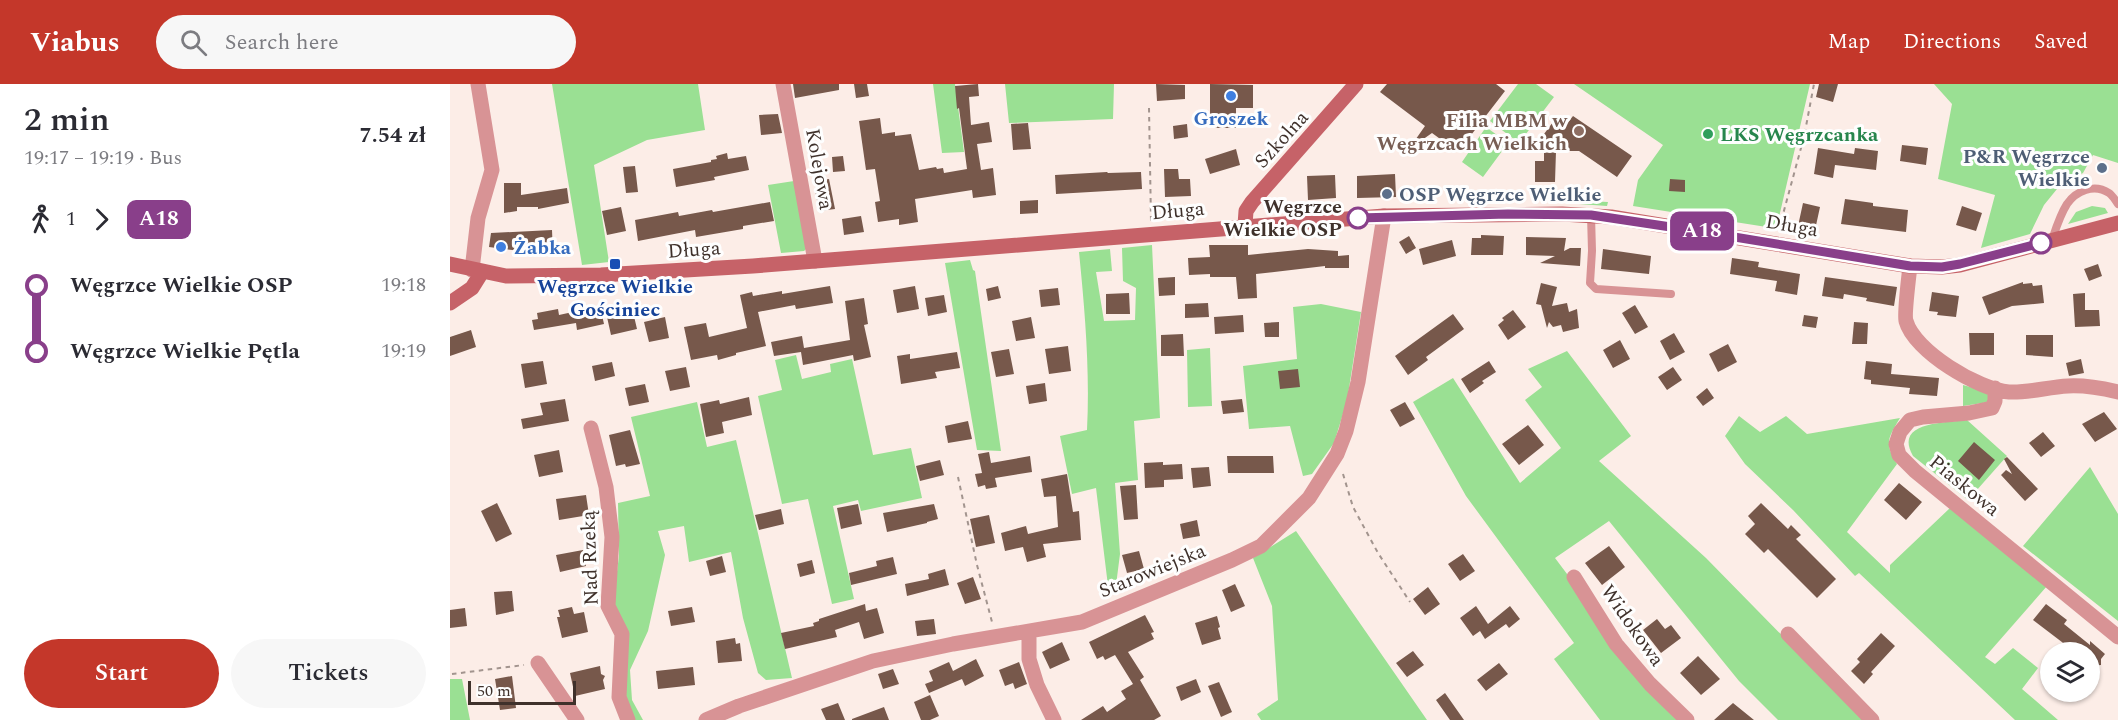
<!DOCTYPE html>
<meta charset="utf-8">
<style>
:root{--surface:#fff;--page:#f7f7f7;--text:#2b2b33;--muted:#7c7c81;--accent:#c4372a}
body{margin:0;font-family:Spectral,serif;background:var(--page);color:var(--text);height:100vh;display:flex;flex-direction:column;font-size:22px;white-space:nowrap}
*{box-sizing:border-box;margin:0}
p{font-size:20px;color:var(--muted)}
.icon{flex:none;width:33px;height:33px;fill:none;stroke:currentColor;stroke-width:2;stroke-linecap:round;stroke-linejoin:round}
.map{position:relative;flex:1;overflow:hidden}
.panel{display:flex;flex-direction:column;background:var(--surface);width:450px}
.panel>*{flex:none}
.badge{padding:0 12px;border-radius:9px;font-size:21px;line-height:39px}
.buttons{position:absolute;left:1590px;top:558px;display:grid;gap:12px}
.buttons a{display:grid;place-items:center;width:60px;height:60px;border-radius:50%;background:var(--surface);box-shadow:0 2px 4px #0004;font-size:30px}
.scale{position:absolute;left:18px;bottom:15px;width:108px;box-sizing:border-box;padding-left:6px;border:3px solid #3f312b;border-top:0;font-size:16px;line-height:21px;white-space:nowrap;color:#3f312b;-webkit-text-stroke:4px #fefefe;paint-order:stroke}
.map>.badge{position:absolute;translate:-50% -50%;box-shadow:0 0 0 3px #fff}
.legs{display:flex;align-items:center;gap:9px;height:66px;padding:0 24px;font-size:20px}
.legs p{margin-inline-start:auto}
.summary{display:flex;align-items:center;justify-content:space-between;height:102px;padding:0 24px}
h1{font-size:33px;font-weight:600;line-height:45px}
.cta{display:flex;gap:12px;margin-top:auto;padding:12px 24px}
.cta a{flex:1;height:69px;border-radius:36px;background:var(--accent);color:#fff;font-size:24px;font-weight:600;line-height:69px;text-align:center}
.cta a+a{background:var(--page);color:var(--text)}
ul{padding:0 24px;list-style:none}
li{display:flex;align-items:center;gap:21px;height:66px;font-size:22px}
li i{display:grid;place-items:center;width:9px;height:100%;margin:0 8px;background:currentColor}
li i::after{content:'';width:15px;height:15px;margin:-8px;border:4px solid;border-radius:50%;background:var(--surface)}
li p{margin-inline-start:auto}
li:first-child i{background:linear-gradient(#0000 50%,currentColor 0)}
li:last-child i{background:linear-gradient(currentColor 50%,#0000 0)}
header{display:flex;align-items:center;gap:36px;box-sizing:border-box;height:84px;padding:0 30px;background:var(--accent);color:#fff}
header strong{font-size:28px}
nav{display:flex;gap:33px;margin-inline-start:auto;font-size:21px}
.search{width:420px;height:54px;background:var(--page);display:flex;align-items:center;gap:15px;box-sizing:border-box;padding:0 21px;border-radius:33px;color:var(--muted);font-size:22px}
main{display:flex;flex:1;min-height:0}
.map>svg:first-child{display:block}
.green{fill:#9ae093}
.building{fill:#77584b}
.lines{fill:none;stroke-linecap:round;stroke-linejoin:round}
.path{stroke:#a2948e;stroke-width:2;stroke-dasharray:4.5 4.5;stroke-linecap:butt}
.lane{stroke:#d89395;stroke-width:8}
.street{stroke:#d89395;stroke-width:15}
.secondary{stroke:#c66268;stroke-width:15}
.line-1-casing{stroke:#fff;stroke-width:14}
.line-1{stroke:#893f8a;stroke-width:9}
.shop-dot{fill:#3f7fe0;stroke:#fefefe;stroke-width:2}
.education-dot{fill:#8d6e63;stroke:#fefefe;stroke-width:2}
.leisure-dot{fill:#2e9e5b;stroke:#fefefe;stroke-width:2}
.service-dot{fill:#5c6f8a;stroke:#fefefe;stroke-width:2}
.stop-1-dot{fill:#fff;stroke:#893f8a;stroke-width:3}
.transit-dot{fill:#1a4fb4;stroke:#fefefe;stroke-width:2}
.labels{text-anchor:middle;stroke-width:6;stroke-linejoin:round;paint-order:stroke}
.shop-label{font-size:20px;font-weight:bold;fill:#366cbe;stroke:#fefefe}
.education-label{font-size:20px;font-weight:bold;fill:#785e54;stroke:#fefefe;text-anchor:end}
.leisure-label{font-size:20px;font-weight:bold;fill:#27864d;stroke:#fefefe;text-anchor:start}
.street-label{font-size:20px;fill:#3f312b;stroke:#fefefe}
.service-label{font-size:20px;font-weight:bold;fill:#4e5e75;stroke:#fefefe;text-anchor:end}
.stop-label{font-size:20px;font-weight:bold;fill:#3f312b;stroke:#fefefe;text-anchor:end}
.transit-label{font-size:20px;font-weight:bold;fill:#164399;stroke:#fefefe}
</style>
<header>
<strong>Viabus</strong>
<div class="search"><svg class="icon" aria-label="search" viewBox="0 0 24 24"><circle cx="10" cy="10" r="6"/><path d="M15 15l6 6"/></svg>Search here</div>
<nav><a>Map</a><a>Directions</a><a>Saved</a></nav>
</header>
<main>
<section class="panel">
<div class="summary"><div><h1>2 min</h1><p>19:17 – 19:19 · Bus</p></div><b>7.54 zł</b></div>
<div class="legs"><svg class="icon" aria-label="walk" viewBox="0 0 24 24"><circle cx="13" cy="4" r="2"/><path d="M13 8l-2 6 4 7M11 14l-3 7M7 12l3-4h3l4 4"/></svg>1<svg class="icon" aria-label="forward" viewBox="0 0 24 24"><path d="M9 5l7 7-7 7"/></svg><b class="badge" style="background:#893f8a;color:#fff">A18</b></div>
<ul>
<li><i style="color:#893f8a"></i><b>Węgrzce Wielkie OSP</b><p>19:18</p></li>
<li><i style="color:#893f8a"></i><b>Węgrzce Wielkie Pętla</b><p>19:19</p></li>
</ul>
<div class="cta"><a>Start</a><a>Tickets</a></div>
</section>
<div class="map">
<svg width="1668" height="636" viewBox="0 0 1668 636">
<rect width="100%" height="100%" fill="#fcede7"/>
<path class="green" d="M102,0H248L255,46L197,56L144,81L159,178L132,181Z
M483,0H505L514,68L492,69Z
M555,0H664L663,35L559,39Z
M1068,0H1086L1104,13L1069,59L1040,37Z
M1124,0H1360L1326,146L1323,144L1183,122L1188,96L1213,61Z
M1484,0H1668V79L1643,71L1633,89L1607,105L1594,121L1580,150L1531,164L1545,111L1488,95L1502,20Z
M1036,43L1058,59L1033,93L1012,78Z
M344,97L357,164L354,167L331,169L318,101Z
M1115,116L1158,118L1157,122L1115,119Z
M1642,122L1655,124L1658,129L1618,140L1626,128Z
M702,161L710,334L684,337L688,396L665,399L670,470L665,509L659,510L646,404L622,410L610,352L637,346C640,286 635,228 629,168L660,165L662,187L646,188L654,237L685,236L686,204L673,197L672,164Z
M520,176L523,186L525,187L551,367L527,366L495,179Z
M871,220L911,228L897,317L884,359L862,390L853,392L840,342L799,345L793,282L847,275L843,223Z
M760,264L762,322L738,323L737,266Z
M1117,267L1181,352L1149,377L1256,474L1415,636H1328L1289,597L1159,437L1105,474L1227,636H1150L1104,575L1124,559L1016,412L963,318L1003,294L1070,399L1111,364L1075,316L1092,303L1078,285Z
M346,271L352,295L381,288L380,280L402,275L423,371L461,364L472,414L411,427L408,416L383,422L404,515L382,520L358,415L332,420L308,312L332,306L325,276Z
M1513,301L1538,308L1539,318L1513,322Z
M247,318L257,363L286,356L342,594L316,596L308,589L293,534L281,468L239,478L234,442L208,447L215,471L198,547L180,586L182,616L193,636H182L175,620L163,519L169,472L168,419L200,412L181,333Z
M1289,332L1310,348L1336,332L1357,350L1450,334C1438,354 1434,359 1447,380L1397,448L1440,489V481L1500,424L1597,502L1535,573L1545,580L1563,564L1588,584L1572,605L1608,636H1565L1409,489L1405,492L1343,426L1295,380L1275,352Z
M1517,336L1557,372L1518,416L1463,372C1443,337 1496,339 1517,336Z
M1640,383L1668,430V537L1573,462Z
M846,447L977,636H811L807,630L828,616L822,522L803,474Z
M0,595H12L20,636H0Z"/>
<path class="building" d="M343,0H389V6L345,14Z
M404,0H417L419,12L406,14Z
M528,0L529,12L519,13L521,41L539,38L542,58L527,60L531,86L543,84L546,111L523,114L522,106L465,115L468,138L449,141V135L428,138L425,118L430,117L425,85L416,86L409,37L430,34L432,50L445,48V52L461,50L469,86L486,83L487,85L493,84L494,89L517,85L509,24L507,25L505,2Z
M706,0L735,1V15L707,17Z
M760,0L803,1V24H786V44H760Z
M937,0H1046L1055,7L1008,68L982,49L962,63L961,62L975,42L930,8Z
M1369,0H1388L1383,18L1366,13Z
M328,30L332,49L311,51L309,31Z
M1123,32L1182,72L1167,93L1129,67H1106L1105,98H1085V77H1094V50L1103,38L1113,45Z
M578,39L581,65L563,66L561,40Z
M737,40L738,53L724,55L723,42Z
M1452,61L1478,64L1476,81L1450,77Z
M1368,64L1404,70L1405,64L1428,67L1426,86L1385,81L1383,94L1364,90Z
M786,65L790,81L760,90L755,75Z
M277,69L278,75L296,72L299,86L264,93L265,96L226,103L223,85L261,78V76L267,75L266,72Z
M393,72L395,87L383,88L382,73Z
M185,82L188,108L176,109L173,83Z
M714,85H728L729,95H740L741,112L715,113Z
M657,88L658,89L691,88L692,105L606,110L605,91Z
M945,90L946,113L907,114V92Z
M885,91L886,114L858,116L857,92Z
M379,95L385,125L369,127L365,106H368L366,97Z
M1220,95L1235,96V108L1219,107Z
M54,99H71V111L117,104L119,119L88,125V123H67V127L54,129Z
M1395,115L1423,119V122L1458,126L1456,148L1391,140Z
M588,116V129L570,130V117Z
M320,118L324,137L293,142V145L246,153L245,146L188,157L185,136L228,128L229,132L262,126L263,128Z
M1353,119L1370,123L1365,146L1348,142Z
M1512,122L1532,129L1526,147L1506,141Z
M171,123L176,147L157,151L152,127Z
M411,132L414,148L394,151L392,135Z
M102,146L103,171L79,172V168L39,163L41,149Z
M1031,151L1054,152L1053,171H1021L1022,154H1031Z
M959,152L966,164L956,170L949,158Z
M1076,153L1116,154L1114,167L1120,164H1131L1130,182L1090,179L1105,172L1076,171Z
M1002,156L1006,172L973,181L969,165Z
M759,161H798V171L858,165L888,167V172L899,171V184H875V182L806,190L807,214L788,215L786,193H760V190L739,191L738,174L760,173Z
M1153,165L1201,172L1199,190L1151,185Z
M1282,174L1309,178L1308,183L1350,190L1347,211L1325,207L1327,197L1280,190Z
M1648,180L1652,192L1639,197L1634,185Z
M725,193V211L709,212L708,194Z
M1375,193L1447,203L1444,222L1416,217L1417,214L1394,210L1393,215L1372,212Z
M1573,198V200L1582,199L1583,202L1592,201L1594,219L1562,222L1539,231L1532,213Z
M1091,199L1107,203L1102,222L1117,219L1119,228L1127,225L1129,244L1113,248L1111,241L1103,243L1099,238L1097,244L1091,221L1086,220Z
M380,202L383,219L346,225L345,221L308,228L316,262L286,269V271L268,276L267,271L241,276L234,243L256,239L259,253L297,244L290,211L302,208L303,212L332,207V210Z
M465,202L469,225L447,229L443,206Z
M548,202L551,214L538,217L536,205Z
M608,204L610,221L591,223L589,206Z
M1482,208L1509,212L1506,233L1487,231L1488,228L1479,227Z
M679,209L680,230H656V210Z
M1635,209V226H1649L1650,242L1625,243L1623,210Z
M494,211L497,228L478,232L475,214Z
M414,214L418,240L414,241L421,273L404,277L403,271L353,281L351,268L324,272L321,258L352,252L354,264L400,256L395,217Z
M758,219L759,233L735,234V220Z
M1185,221L1198,243L1185,250L1172,229Z
M150,222L154,240L127,246L126,239L84,246L82,236L88,235L87,229L108,225L109,231Z
M1063,226L1076,243L1058,256L1048,241L1054,236L1052,234Z
M183,228L187,245L161,251L157,233Z
M1003,230L1014,245L976,273L978,276L958,291L945,272Z
M793,231L794,248L765,250L764,233Z
M1354,231L1368,233L1366,244L1352,242Z
M215,233L219,254L199,258L194,238Z
M581,233L585,254L566,257L562,237Z
M829,238V253H815L814,239Z
M1404,238L1418,239L1417,260H1402Z
M21,246L26,263L0,272V253Z
M1224,249L1235,268L1220,276L1210,257Z
M1519,249H1544V271H1520Z
M733,250L734,272H711V251Z
M1576,251H1603V273L1576,271Z
M1170,256L1180,275L1163,284L1153,266Z
M1278,260L1287,278L1268,288L1259,270Z
M618,262L621,287L599,290L595,265Z
M559,265L564,290L546,293L541,268Z
M507,268L510,284L485,288L487,294L451,300L447,272L460,270V275Z
M1631,275L1634,289L1619,292L1616,279Z
M93,277L97,300L75,304L71,280Z
M1039,277L1046,288L1032,297L1034,299L1020,309L1011,295Z
M1416,277L1442,280L1441,290L1489,294L1487,312L1459,310L1460,304L1421,300V296L1414,295Z
M162,278L165,292L145,297L142,282Z
M236,283L240,303L220,307L215,287Z
M1223,283L1232,296L1217,306L1208,293Z
M848,285L850,303L830,305L828,287Z
M595,299L597,317L579,320L576,302Z
M195,300L199,318L179,322L175,304Z
M1257,304L1264,314L1253,322L1246,313Z
M299,313L302,331L272,338L274,349L256,353L250,320L269,316L270,320Z
M115,315L119,337L73,345L71,335L93,331L90,319Z
M792,315L794,328L773,330L771,317Z
M955,318L965,335L950,343L940,326Z
M1654,328L1667,345L1645,358L1632,340Z
M518,337L522,355L498,359L495,342Z
M1078,341L1094,361L1069,381L1052,360Z
M180,346L190,380L176,383L175,380L166,382L159,351Z
M1593,348L1605,362L1591,373L1579,359Z
M1524,358L1545,376L1529,396L1508,377Z
M109,366L113,388L89,393L84,371Z
M539,368L541,379L580,372L582,388L545,394L547,403L536,405L535,401L528,403L525,390L532,389L528,370Z
M777,372H823L824,389H778Z
M1557,373L1588,405L1575,417L1551,391L1556,386L1562,390L1554,375Z
M490,376L494,391L470,397L466,382Z
M713,378V381L732,380L733,395L714,396V403L695,404L694,379Z
M759,383L761,402L743,404L741,384Z
M617,390L623,428L629,427L631,456L593,460L596,473L577,478L573,463L555,467L551,449L576,442L578,450L608,443L606,412L594,413L591,395Z
M1449,399L1472,418L1456,436L1434,416Z
M686,401L688,435L674,436L670,402Z
M136,411L139,431L109,436L106,415Z
M47,419L62,450L46,458L31,427Z
M1311,419L1338,445L1341,441L1351,451L1346,455L1386,495L1367,514L1318,465L1314,469L1295,450L1305,440L1298,432Z
M408,420L412,440L391,445L387,424Z
M484,420L488,435L477,438V439L437,448L433,429Z
M331,425L334,440L309,446L305,431Z
M539,431L545,459L526,463L520,435Z
M747,436L750,452L733,455L730,440Z
M1159,462L1175,483L1152,501L1135,479Z
M133,466L136,482L110,488L106,471Z
M689,467L694,485L677,489L672,471Z
M1013,470L1025,487L1010,497L998,480Z
M272,472L276,488L260,492L256,477Z
M443,473L447,490L401,501L399,489L427,482L426,477Z
M362,476L365,489L350,493L347,480Z
M495,485L499,501L457,512L455,500L479,495L478,490Z
M523,493L531,515L515,520L507,499Z
M785,500L795,522L781,528L772,506Z
M978,503L990,520L975,531L963,515Z
M62,507L64,527L46,531L44,508Z
M415,520L416,527L427,524L434,549L414,555L409,538L385,546L387,553L335,565L331,549L364,542L363,539L369,537V535Z
M1596,520L1617,536L1614,540L1640,561V557L1655,570L1651,575V581L1640,582V568H1625L1583,536Z
M1026,522L1038,540L1060,522L1070,535L1059,544L1056,540L1035,555L1030,547L1023,552L1010,534Z
M122,523L124,530L134,528L138,548L112,554L107,533H110L108,526Z
M242,523L245,538L221,542L218,527Z
M15,524L17,542L0,544V526Z
M695,531L704,548L701,549L704,555L678,568L694,593L690,596L711,632L704,636H631L653,622L657,628L676,615L671,607L683,600L665,571L655,576L653,572L647,575L639,558Z
M767,532L770,543L768,544L771,555L752,561L745,539Z
M484,535L486,550L467,552L465,537Z
M1207,535L1215,545L1221,541L1231,554L1211,569L1193,546Z
M1431,549L1445,562L1421,588L1423,590L1414,600L1401,587L1410,578L1407,575Z
M285,554L286,560L290,559L292,577L268,579L266,557Z
M612,558L620,576L600,585L592,568Z
M963,567L974,581L957,593L946,579Z
M1248,572L1270,595L1251,611L1230,589Z
M526,575L534,592L515,602L512,595L479,609L475,600L483,597L479,587L499,578L503,587Z
M569,578L577,600L565,605L563,599L555,602L549,586Z
M1049,579L1058,590L1036,607L1027,596Z
M150,582L151,590L155,592L153,596L155,605L125,612L120,589Z
M243,583L245,601L208,605L206,587Z
M443,585L449,600L433,605L428,590Z
M62,592L66,624L50,626L45,595Z
M746,595L751,608L731,617L726,603Z
M769,598L782,628L771,633L758,602Z
M995,609L1014,636H1000L986,616Z
M480,611L489,632L480,636H471L464,618Z
M388,619L395,636H376L371,625Z
M1283,619L1304,636H1264Z
M434,623L439,636H402V635Z"/>
<g class="lines">
<path class="path" d="M699,24L701,137
M1329,145L1354,53L1364,0
M893,390L903,423L928,469L960,518
M508,393L527,481L542,538
M2,590L74,581"/>
<path class="lane" d="M1141,131L1142,167L1140,199L1146,205L1221,210
M1602,156C1606,144 1610,131 1617,120C1626,107 1644,99 1659,109C1662,111 1666,117 1668,120"/>
<path class="street" d="M333,0L365,177
M1460,182C1459,191 1454,231 1456,237C1464,267 1529,306 1559,308C1579,309 1598,303 1618,302C1636,301 1651,304 1668,308
M22,186L28,134L42,86L28,0
M1545,304V317L1542,324L1519,329L1473,333L1460,336L1450,348L1446,360L1449,371L1465,387L1668,553
M141,344L156,403L162,453L158,522L172,550L169,613L178,636
M1124,493L1166,560L1200,600L1237,636
M579,547V575L587,601L604,636
M1338,550L1422,636
M88,579L127,636
M256,636L289,622L423,577L503,560L632,538L782,476L811,462L859,414L887,370L896,347L908,298L934,132"/>
<path class="secondary" d="M795,141L796,127L802,118L906,0
M0,180L56,192L151,191L303,182L934,132L1112,130L1161,133L1460,182L1492,183L1510,181L1668,139
M0,219L22,204L32,188"/>
</g>
<g class="lines">
<defs>
<path id="line-1" d="M908,134L1058,130L1141,131L1254,148L1460,182L1492,183L1510,180L1591,159"/>
</defs>
<use href="#line-1" class="line-1-casing"/>
<use href="#line-1" class="line-1"/>
</g>
<g class="shop-dot">
<circle cx="781" cy="12" r="6"/>
<circle cx="51" cy="163" r="6"/>
</g>
<circle class="education-dot" cx="1129" cy="47" r="6"/>
<circle class="leisure-dot" cx="1258" cy="50" r="6"/>
<g class="service-dot">
<circle cx="1652" cy="84" r="6"/>
<circle cx="937" cy="110" r="6"/>
</g>
<g class="stop-1-dot">
<circle cx="908" cy="134" r="10"/>
<circle cx="1591" cy="159" r="10"/>
</g>
<rect class="transit-dot" x="159" y="174" width="12" height="12" rx="3"/>
<g class="labels">
<g class="shop-label">
<text x="781" y="41">Groszek</text>
<text x="63" y="170" text-anchor="start">Żabka</text>
</g>
<g class="education-label">
<text x="1117" y="43">Filia MBM w<tspan x="1117" dy="23">Węgrzcach Wielkich</tspan></text>
</g>
<g class="leisure-label">
<text x="1270" y="57">LKS Węgrzcanka</text>
</g>
<g class="street-label">
<text transform="translate(831 55) rotate(-48)" y="7">Szkolna</text>
<text transform="translate(370 85) rotate(80)" y="7">Kolejowa</text>
<text transform="translate(728 126) rotate(-5)" y="7">Długa</text>
<text transform="translate(1342 141) rotate(10)" y="7">Długa</text>
<text transform="translate(244 165) rotate(-4)" y="7">Długa</text>
<text transform="translate(1515 401) rotate(39)" y="7">Piaskowa</text>
<text transform="translate(139 474) rotate(-92)" y="7">Nad Rzeką</text>
<text transform="translate(702 486) rotate(-22)" y="7">Starowiejska</text>
<text transform="translate(1183 541) rotate(55)" y="7">Widokowa</text>
</g>
<g class="service-label">
<text x="1640" y="79">P&amp;R Węgrzce<tspan x="1640" dy="23">Wielkie</tspan></text>
<text x="949" y="117" text-anchor="start">OSP Węgrzce Wielkie</text>
</g>
<g class="stop-label">
<text x="892" y="129">Węgrzce<tspan x="892" dy="23">Wielkie OSP</tspan></text>
</g>
<g class="transit-label">
<text x="165" y="209">Węgrzce Wielkie<tspan x="165" dy="23">Gościniec</tspan></text>
</g>
</g>
</svg>
<div class="buttons">
<a><svg class="icon" aria-label="layers" viewBox="0 0 24 24"><path d="M12 4l9 5-9 5-9-5zM3 14l9 5 9-5"/></svg></a>
</div>
<div class="scale">50 m</div>
<b class="badge" style="left:1252px;top:147px;background:#893f8a;color:#fff">A18</b>
</div>
</main>
